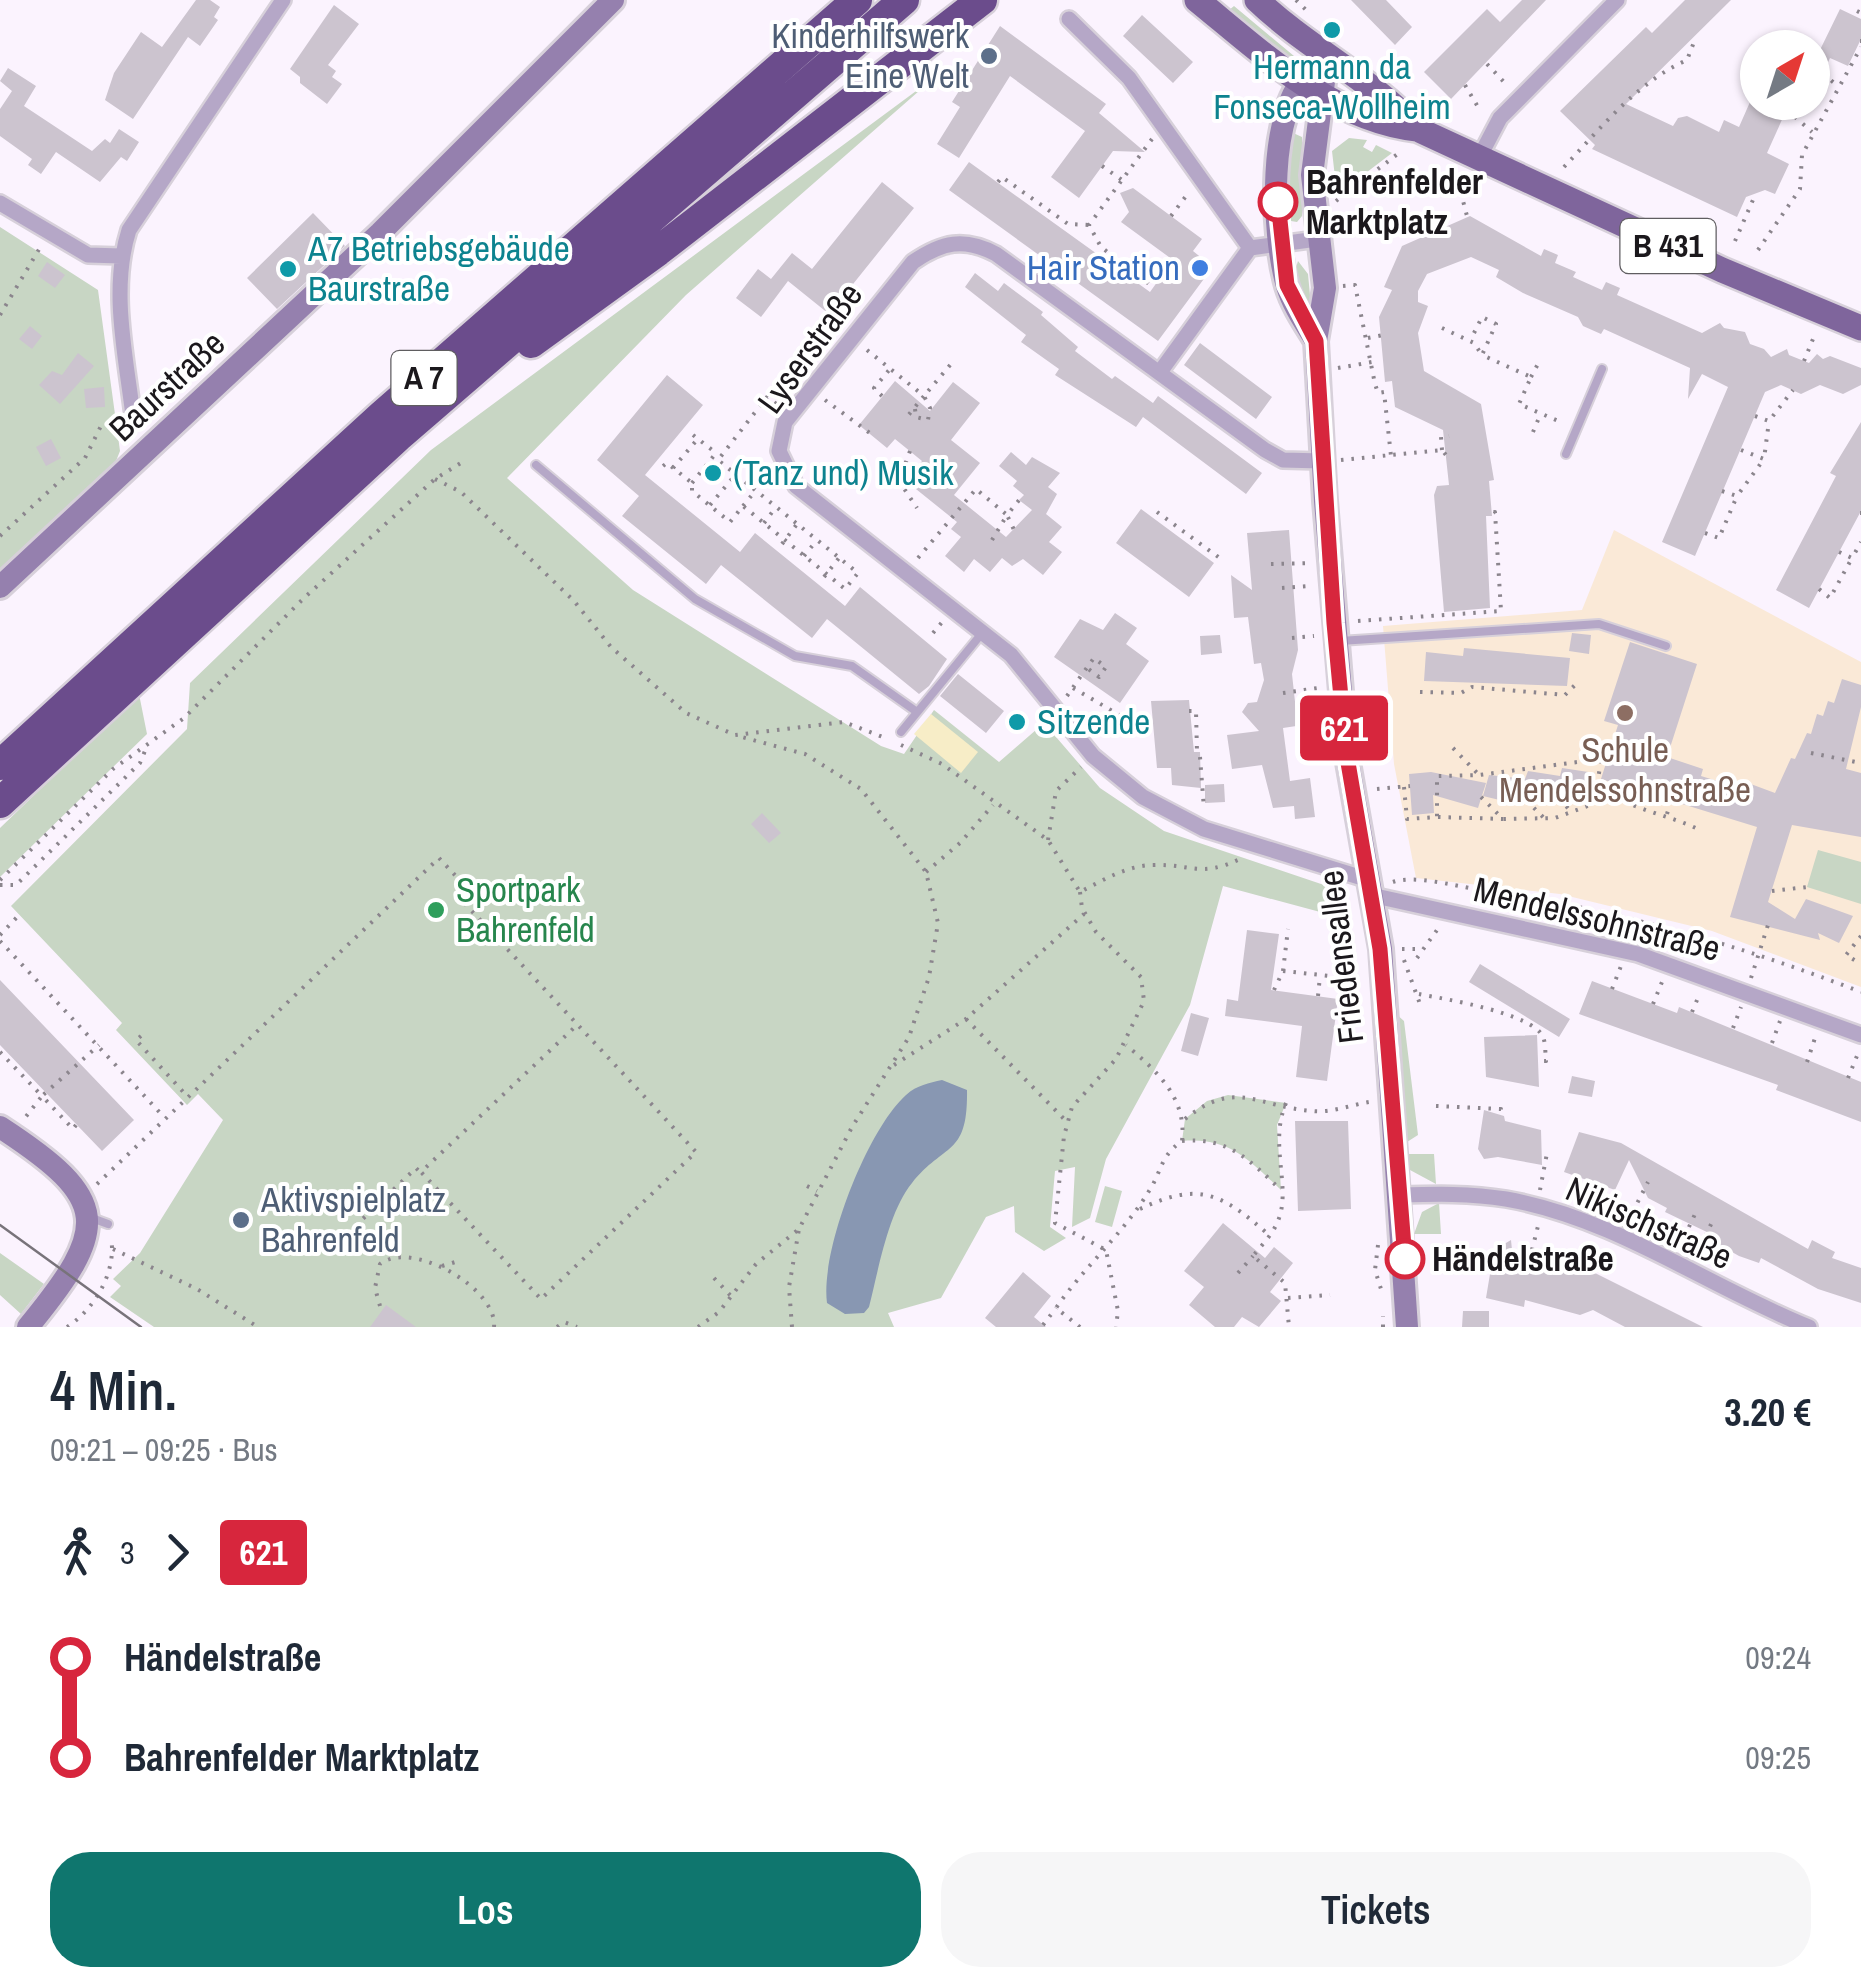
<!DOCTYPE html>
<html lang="de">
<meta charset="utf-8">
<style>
:root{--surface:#fff;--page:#f6f6f7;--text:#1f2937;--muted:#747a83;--accent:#0f766e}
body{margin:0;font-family:"Archivo Narrow",sans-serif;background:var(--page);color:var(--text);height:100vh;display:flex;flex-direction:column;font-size:38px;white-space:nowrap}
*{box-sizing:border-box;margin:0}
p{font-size:32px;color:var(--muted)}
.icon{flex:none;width:55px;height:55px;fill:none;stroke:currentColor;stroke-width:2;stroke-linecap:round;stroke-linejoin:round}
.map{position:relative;height:1327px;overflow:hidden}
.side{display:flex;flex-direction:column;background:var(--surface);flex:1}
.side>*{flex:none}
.badge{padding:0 20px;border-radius:8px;font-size:35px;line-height:65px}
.needle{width:65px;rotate:39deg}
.fabs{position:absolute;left:1740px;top:30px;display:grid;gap:20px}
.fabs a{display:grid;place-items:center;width:90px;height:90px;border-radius:50%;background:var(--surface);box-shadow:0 2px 8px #0004;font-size:50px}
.map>.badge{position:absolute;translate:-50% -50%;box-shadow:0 0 0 5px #fff}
.legs{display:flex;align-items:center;gap:15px;height:110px;padding:0 50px;font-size:32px}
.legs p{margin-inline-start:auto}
.overview{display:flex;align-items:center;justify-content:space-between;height:170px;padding:0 50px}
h1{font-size:55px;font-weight:600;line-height:75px}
.action{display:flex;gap:20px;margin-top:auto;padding:20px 50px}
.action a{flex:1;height:115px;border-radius:40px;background:var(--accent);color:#fff;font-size:40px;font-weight:600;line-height:115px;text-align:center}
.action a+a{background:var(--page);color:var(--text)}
ul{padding:0 50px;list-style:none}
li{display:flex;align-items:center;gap:35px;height:100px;font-size:38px}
li i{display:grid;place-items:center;width:15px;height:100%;margin:0 12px;background:currentColor}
li i::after{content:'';width:25px;height:25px;margin:-12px;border:8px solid;border-radius:50%;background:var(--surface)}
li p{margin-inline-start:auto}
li:first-child i{background:linear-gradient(#0000 50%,currentColor 0)}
li:last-child i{background:linear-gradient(currentColor 50%,#0000 0)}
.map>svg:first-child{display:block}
.education{fill:#fae9d7}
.green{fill:#c8d6c4}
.sand{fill:#f7edc7}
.water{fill:#8897b2}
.building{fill:#ccc4cf}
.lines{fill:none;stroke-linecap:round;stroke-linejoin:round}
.lane-casing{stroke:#d7d0da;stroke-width:12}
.street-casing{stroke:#d7d0da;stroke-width:20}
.secondary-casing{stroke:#d7d0da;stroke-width:28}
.primary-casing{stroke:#d7d0da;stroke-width:30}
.highway-casing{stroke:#d7d0da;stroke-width:35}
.path{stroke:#8b858d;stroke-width:4;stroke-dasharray:2.5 8;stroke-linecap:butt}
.lane{stroke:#b5a7c7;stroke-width:8}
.street{stroke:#b5a7c7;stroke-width:15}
.secondary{stroke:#9580ae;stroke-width:22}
.primary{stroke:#7f659c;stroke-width:25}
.highway{stroke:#6b4c8c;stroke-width:30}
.tram{stroke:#78737a;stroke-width:2.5}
.line-1-casing{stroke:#fff;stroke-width:22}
.line-1{stroke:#d7263d;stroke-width:15}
.culture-dot{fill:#0f9aa8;stroke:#fff;stroke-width:4}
.service-dot{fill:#5c6f8a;stroke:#fff;stroke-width:4}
.stop-1-dot{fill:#fff;stroke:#d7263d;stroke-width:5}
.shop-dot{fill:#3f7fe0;stroke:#fff;stroke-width:4}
.education-dot{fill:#8d6e63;stroke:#fff;stroke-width:4}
.leisure-dot{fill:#2e9e5b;stroke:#fff;stroke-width:4}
.labels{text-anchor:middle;stroke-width:8;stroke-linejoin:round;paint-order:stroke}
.shield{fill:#fff;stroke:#5f5d60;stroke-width:2.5}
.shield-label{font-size:32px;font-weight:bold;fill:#1b181c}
.service-label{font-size:35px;fill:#4e5e75;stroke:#fff;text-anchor:end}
.culture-label{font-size:35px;fill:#0d838f;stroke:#fff;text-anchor:start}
.stop-label{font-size:35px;font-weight:bold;fill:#1b181c;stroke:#fff;text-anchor:start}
.shop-label{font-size:35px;fill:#366cbe;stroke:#fff;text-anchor:end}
.street-label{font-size:35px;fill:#1b181c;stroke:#fff}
.education-label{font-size:35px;fill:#785e54;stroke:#fff}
.leisure-label{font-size:35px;fill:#27864d;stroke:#fff;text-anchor:start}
</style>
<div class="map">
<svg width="1861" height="1327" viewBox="0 0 1861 1327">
<rect width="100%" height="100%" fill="#fbf3fe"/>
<path class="education" d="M1614,530L1861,662V987L1712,931L1560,894L1416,878L1394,764L1383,626L1582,610Z"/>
<path class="green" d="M1234,6L1294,56L1292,59L1228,11Z
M935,77L686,295L507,478L633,590L881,746L904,754L934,710L999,762L1044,723L1100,788L1164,831L1330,887L1346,899L1350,934L1335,916L1223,886L1190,1005L1106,1159L1090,1218L1072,1227L1075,1167L1055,1171L1050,1227L1066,1238L1044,1251L1015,1232L1014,1206L986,1217L941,1298L888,1313L894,1327H154L110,1297L121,1286L113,1279L140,1253L223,1120L198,1094L187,1105L116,1030L122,1023L11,906L187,729L190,683L431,450Z
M1291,132L1302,137V216L1297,222L1291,221L1286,206Z
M1349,138L1367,140L1363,147L1372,152L1376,145L1392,153L1337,195L1332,151Z
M0,227L98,290L120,451L110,476L0,576Z
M1298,261L1308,274L1311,306L1305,304L1295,271Z
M139,694L147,734L0,877V828Z
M1818,850L1861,862V904L1807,887Z
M1395,1013L1404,1021L1418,1135L1407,1142Z
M1228,1095L1286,1103L1277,1125L1281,1190C1248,1159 1229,1137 1182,1141L1185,1119L1207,1101Z
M1407,1154H1434L1436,1184L1410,1170Z
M1105,1186L1122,1191L1112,1227L1095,1222Z
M1439,1203L1441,1234H1414L1422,1212Z
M0,1253L44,1284L21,1314L0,1295Z"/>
<path class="sand" d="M931,714L978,752L961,773L914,734Z"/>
<path class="water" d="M942,1080L967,1090C968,1157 945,1142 912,1183C888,1212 878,1272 869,1307L864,1313L845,1314L827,1303C820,1251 867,1130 906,1095C917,1085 929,1083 942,1080Z"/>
<path class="building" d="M196,0H210L220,7L214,17L218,20L200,46L188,37L133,119L105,100L114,73L141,32L162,47Z
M1351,0H1386L1412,27L1395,45Z
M1522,0H1546L1451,99L1424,72L1487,9L1500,22Z
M1685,0H1731L1626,104L1673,126L1678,118L1687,116L1719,132L1724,120L1739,127L1750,102H1790L1767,153L1789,164L1775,194L1765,190L1746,197L1737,217L1592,149L1595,145L1560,111L1646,27L1652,33Z
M334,5L359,24L328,65L336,71L332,77L342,84L327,104L300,83V77L290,69Z
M1840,9L1861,19V39L1848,66L1830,58L1812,96V49L1819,52Z
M1142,15L1193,62L1173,83L1123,36Z
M1000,26L1106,104L1099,113L1145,152L1113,151L1079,198L1051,177L1085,131L1010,76L959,158L937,144L960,107L952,102Z
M8,68L36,86L24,106L92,151L105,139L110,143L119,129L139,142L127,161L121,157L100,182L56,152L41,174L28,165L32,159L0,136V109L12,91L0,81Z
M969,162L1150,292L1173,260L1121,222L1129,212L1120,193L1133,188L1202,239L1193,251L1209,264V272L1158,341L949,190Z
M882,182L914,208L829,314L788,281L761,317L736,298L758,269L771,279L792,253L812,269Z
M313,213L345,246L277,309L247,278Z
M1470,216L1541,256L1544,249L1558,255L1555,263L1576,272L1573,277L1602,290L1606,282L1620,288L1617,295L1702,333L1720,323L1724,328L1745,332L1750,344L1764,349L1771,357L1787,349L1789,355L1809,363L1817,354L1823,359L1830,356L1861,368V385L1843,394L1820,385L1801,394L1781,385L1765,392L1695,556L1662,542L1728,387L1702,374L1688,399L1690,368L1604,329L1601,334L1583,326L1578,317L1523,293L1496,277L1499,270L1471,257L1427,274L1418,291V302L1428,306L1418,333L1424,371L1481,404L1494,480L1489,481L1492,516H1486L1490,608L1444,612L1434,495L1437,486L1449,485L1443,430L1395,407L1392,381L1385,382L1379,317L1392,290L1384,287L1402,246Z
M47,262L65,275L55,288L38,276Z
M975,273L998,291L1004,283L1043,312L1041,315L1078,347L1075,351L1112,379L1115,376L1153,403L1158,396L1262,473L1246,494L1143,417L1136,427L1055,375L1059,369L1021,342L1026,335L965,287Z
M30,326L42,336L32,349L19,339Z
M1200,343L1272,397L1256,419L1184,365Z
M78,353L94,366L60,404L39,385L52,371L62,375Z
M667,375L703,405L645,475L740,552L755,533L845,606L860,587L947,659L929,686L919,694L827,619L812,638L721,565L706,584L622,516L639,496L597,460Z
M895,381L930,411L953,382L980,403L951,440L980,463L954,495L1006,537L1032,510L1019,500L1024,495L1013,486L1017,481L999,466L1011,452L1026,465L1032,457L1060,473L1048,487L1057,494L1046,514L1062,527L1049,542L1062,552L1043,575L1023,559L1012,566L1002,558L990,572L974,559L964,572L945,556L961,537L951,529L957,522L906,481L922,461L895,439L887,448L859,425Z
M104,387L105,407L86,408L84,389Z
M1861,422V511L1809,608L1776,590L1836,476L1830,473Z
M51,439L61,458L46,466L36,447Z
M1141,509L1214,563L1189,597L1116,543Z
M1289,530L1298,650L1292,674L1296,711H1302L1303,725L1283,728L1290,781L1310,778L1315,817L1295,819L1294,806L1273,808L1262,765L1232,769L1227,735L1259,731L1242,712L1248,703L1257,702L1264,680L1261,663L1254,664L1248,617L1234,618L1231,575L1252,590L1247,533Z
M1115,613L1137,628L1126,644L1149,661L1120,703L1054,657L1080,619L1103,630Z
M1572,633L1591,635L1589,654L1569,651Z
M1220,635L1222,653L1201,655L1200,636Z
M1630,642L1697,664L1667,757L1703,769L1701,776L1737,787L1740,780L1775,793L1791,758L1795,759L1807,733L1811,734L1817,714L1823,716L1828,701L1834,703L1842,679L1861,685V707L1846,769L1861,773V837L1792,825L1768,902L1795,919L1806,899L1853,916L1839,943L1818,933L1820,940L1730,917L1757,827L1601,779L1618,725L1604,721Z
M1464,648L1570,658L1567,686L1424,681L1426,652L1463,656Z
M958,674L1004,711L986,733L940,696Z
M1189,700L1194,752H1200L1201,788L1172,785L1171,768H1157L1151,701Z
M1562,768L1595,773L1586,798L1553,789L1551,801L1519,792L1516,804L1483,796L1489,775L1525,779L1528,771L1560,776Z
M1431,772L1486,783L1478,808L1433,795L1434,813L1412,815L1409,774Z
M1224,784L1225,802L1205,803V785Z
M762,813L781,833L769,843L751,824Z
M1247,930L1279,934L1271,990L1338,999L1327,1081L1296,1077L1302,1026L1225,1016L1227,999L1238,1001Z
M1480,964L1570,1019L1559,1037L1469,982Z
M0,980L134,1120L102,1151L0,1045Z
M1592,981L1677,1013L1679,1007L1861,1082V1122L1776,1090L1778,1085L1579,1014Z
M1191,1013L1209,1018L1198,1056L1181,1051Z
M1537,1035L1539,1087L1486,1077L1484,1037Z
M1572,1076L1595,1081L1592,1097L1568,1093Z
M1484,1110L1504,1116L1505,1121L1541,1130L1542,1165L1498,1157L1484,1159L1478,1149Z
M1295,1121H1348L1351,1209L1298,1211Z
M1579,1132L1621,1143L1808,1249L1812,1240L1835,1252L1832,1258L1861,1268V1303L1818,1289L1761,1258L1759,1263L1739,1256L1711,1240L1709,1233L1665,1212L1667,1208L1648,1198L1629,1160L1615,1190L1564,1172Z
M1223,1223L1265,1258L1274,1247L1293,1263L1270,1292L1281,1301L1259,1327L1242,1317L1234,1327H1215L1189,1305L1204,1287L1184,1271Z
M1511,1240L1512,1250H1532L1571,1261L1703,1327H1625L1593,1310L1580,1315L1525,1300L1524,1307L1486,1298L1494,1250Z
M1023,1272L1051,1296L1034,1317L1046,1327H996L985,1318Z
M386,1305L416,1327H370Z
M1463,1311H1489V1327H1462Z"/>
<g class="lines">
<defs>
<path id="lane" d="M1566,454L1602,369
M536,465L695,599L795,656L852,666L917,712
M1340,641L1599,624L1666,646
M901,732L983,632
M89,1217L108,1224"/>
<path id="street" d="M1069,19L1129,78L1250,248
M1479,158L1500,118L1617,0
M0,203L88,255L121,256
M1160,372L1250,248L1317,239
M133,416C126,356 110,289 129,230L283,0
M1322,461L1283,460L1265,450L996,254C964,237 942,242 913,262L785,422L779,451L796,486L1011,655L1093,756L1143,797L1204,829L1369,880
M1371,895L1638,954L1861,1035
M1399,1195C1435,1194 1470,1193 1506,1199C1615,1218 1707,1286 1809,1327"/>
<path id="secondary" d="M1327,58L1312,175L1325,288L1316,341L1325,501L1346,751L1381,949L1407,1327
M1311,71C1266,109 1272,233 1287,286C1293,306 1305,323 1316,341
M0,587L380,233L613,0
M0,1127C112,1200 110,1227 28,1327"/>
<path id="primary" d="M1197,0C1261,52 1332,120 1417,129L1722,270L1861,328
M1257,0C1307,48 1372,79 1417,129"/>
<path id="highway" d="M531,343L658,251L982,0
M0,765L381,416L857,0
M0,803L398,437L904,0"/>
</defs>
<use href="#lane" class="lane-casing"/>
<use href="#street" class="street-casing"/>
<use href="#secondary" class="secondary-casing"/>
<use href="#primary" class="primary-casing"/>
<use href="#highway" class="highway-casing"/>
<path class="path" d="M1296,0L1306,10
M1857,11L1861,13
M1860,41H1861
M1487,64L1504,82
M1823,74L1838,86
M1465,85L1478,107
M1787,110L1812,132
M1152,139L1089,225L1101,247L1153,287
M1102,166L1122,180
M1564,167C1601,128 1637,82 1687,60L1694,42
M998,182L1002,177L1068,224L1089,225
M1458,182L1467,216
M1336,201L1399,153
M1171,216L1189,192
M1338,232L1397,213L1405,240
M1735,241L1756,193
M1758,250L1800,189L1802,155L1861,47
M1343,286L1355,285L1375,384L1378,393L1384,392L1391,456
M0,315L41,246
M1442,328L1474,343L1482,355
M1474,333L1482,317L1496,324L1482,355L1531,377L1519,404L1563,423
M1368,338L1383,335
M867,350L924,396L906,418
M1804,361L1813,339
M1338,368L1372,362
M1531,377L1539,362
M882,396L874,388L890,369
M825,400L871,434
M915,409L916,417L928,420L930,408L924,396L951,364
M1755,416L1769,421L1793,390
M1533,432L1541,413
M693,435L716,453
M1442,450L1441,437L1449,436
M1741,450L1764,459L1769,421
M910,451L899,481L917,508
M1341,460L1442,450L1446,455
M663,466L667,463L692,483V491L730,522L743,506L845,589L858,573L718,460L767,397L779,406
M673,468L696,441
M435,479L461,492L574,601L611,647L686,713L735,735L844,722L888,739
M692,483L716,453
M1722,491L1737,496L1764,459
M710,505L736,474
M743,506L756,490
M1157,512L1221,559
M1860,513H1861
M764,523L776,507
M1705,533L1719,538L1737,496
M0,536L85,458L101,426L119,420
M992,540L1007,515L1015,532
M782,544L797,524
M1839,552L1852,558L1861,542
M804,556L817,540
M918,558L976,489L1007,515L1024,494
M1271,564L1311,563
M824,577L839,558
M1282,588L1309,586
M1819,589L1830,598L1852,558
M1358,621L1501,611L1495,512L1491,513
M933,633L943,621
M1292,638L1314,636
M1073,688L1121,716
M1420,692L1461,693L1472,687L1565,695L1575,685
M1283,693L1318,688
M1067,696C1076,683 1085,670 1094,658L1106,667L1099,677L1087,668
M1189,711H1196L1197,752
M901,745L942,764L1048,840L1080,892C1103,880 1128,865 1154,865C1193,864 1199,878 1240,859
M1453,748L1479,775
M1811,753L1861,763
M1200,757L1204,809
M1601,761L1596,791L1601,799
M1404,787L1407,819L1437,817V776L1479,775L1608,758
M1377,789L1410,786
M1553,790L1571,812
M1519,793L1544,818
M1615,796L1620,785
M1481,797L1503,819L1555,818L1615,796C1641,812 1672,816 1700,830
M1667,814L1671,800
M1438,817L1503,819
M1048,840L1056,791L1081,767
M926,872L960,843L993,805
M0,880L113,769L184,718L304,598L435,479L464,461
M1393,882C1413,875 1452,885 1475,889C1609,908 1735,943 1861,992
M0,885H16L140,763L147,746
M1772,891L1807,887
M1080,892L1082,908L1096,932L1141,977L1144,1001L1116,1059L1072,1107L1064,1136L1055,1223L1106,1250L1118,1311L1116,1327
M1536,915L1556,901
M0,935L20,914
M1861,936L1846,955L1861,964
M0,941L164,1117
M1402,949H1416
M1417,958L1437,930
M1404,960L1420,1004
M1283,971L1359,979
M1751,978L1768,925
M1612,989L1621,966
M1274,990L1283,971L1288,929
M1419,994C1444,999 1533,1013 1543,1037C1546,1044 1545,1054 1546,1061H1538
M1318,996L1320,976
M1653,1004L1662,982
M1692,1012L1700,993
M966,1019L1067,1122
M1733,1028L1741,1007
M141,1036L136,1040L186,1095
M1772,1043L1780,1021
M0,1052L42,1096L24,1119
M1807,1062L1815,1038
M894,1065L966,1019L1084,914
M1848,1078L1859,1051
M1286,1103C1268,1145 1293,1190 1277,1223C1272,1235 1261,1246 1253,1256L1285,1283L1289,1327
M1436,1106L1501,1109V1115
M1185,1119C1236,1078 1257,1107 1313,1111C1330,1113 1351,1105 1369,1102
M76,1125L73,1129L42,1096L99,1045
M1182,1141C1229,1137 1248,1159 1281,1190
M97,1184L439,858L465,886L456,894L696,1152L541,1299L421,1172L576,1026
M807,1186L817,1191
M1540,1190L1547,1153H1543
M1140,1209C1199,1181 1221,1193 1269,1235
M1628,1221L1648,1182
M348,1233L416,1168L420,1172
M1378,1245L1375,1270L1381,1289
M1680,1246L1696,1212
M113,1249L197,1289L258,1327
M1532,1250L1538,1226
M1697,1255L1712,1222
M442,1266L462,1260
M1238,1273L1253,1256
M714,1278L731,1296
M1288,1298L1330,1295
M380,1306L375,1288L380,1264C412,1239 498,1289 494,1327
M1043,1325L1056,1308
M67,1327C95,1309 117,1271 111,1238
M557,1327L564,1322L577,1327
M698,1327L719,1312L756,1264L799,1229L852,1127L909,1037L929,977L938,923L926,872L861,789L805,754L738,736
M792,1327L789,1287L799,1229
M1080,1327L1056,1308C1084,1267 1123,1234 1149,1191C1162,1171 1160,1156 1182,1141C1187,1098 1157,1071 1126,1045
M1383,1327V1316"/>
<use href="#lane" class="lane"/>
<use href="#street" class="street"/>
<use href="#secondary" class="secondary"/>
<use href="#primary" class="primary"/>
<use href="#highway" class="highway"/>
<path class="tram" d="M0,1225L141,1327"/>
</g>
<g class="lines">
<defs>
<path id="line-1" d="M1278,202L1287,285L1316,341L1334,623L1346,751L1380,949L1405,1259"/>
</defs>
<use href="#line-1" class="line-1-casing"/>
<use href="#line-1" class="line-1"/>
</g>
<g class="culture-dot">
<circle cx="1332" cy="30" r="10"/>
<circle cx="288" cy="269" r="10"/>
<circle cx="713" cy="473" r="10"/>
<circle cx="1017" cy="722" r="10"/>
</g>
<g class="service-dot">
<circle cx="989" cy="56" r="10"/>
<circle cx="241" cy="1220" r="10"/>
</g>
<g class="stop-1-dot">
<circle cx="1278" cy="202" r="18"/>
<circle cx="1405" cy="1259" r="18"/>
</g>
<circle class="shop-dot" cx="1200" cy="268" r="10"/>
<circle class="education-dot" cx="1625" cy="713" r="10"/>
<circle class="leisure-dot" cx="436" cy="910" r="10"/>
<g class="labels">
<g class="shield">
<rect x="1620.5" y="219" width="95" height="54" rx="8"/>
<rect x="391.5" y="351" width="65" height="54" rx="8"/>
</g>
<g class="shield-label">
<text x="1668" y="257">B 431</text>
<text x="424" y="389">A 7</text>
</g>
<g class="service-label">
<text x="969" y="48">Kinderhilfswerk<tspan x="969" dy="40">Eine Welt</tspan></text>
<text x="261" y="1212" text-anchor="start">Aktivspielplatz<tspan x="261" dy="40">Bahrenfeld</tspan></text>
</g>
<g class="culture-label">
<text x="1332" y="79" text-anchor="middle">Hermann da<tspan x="1332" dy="40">Fonseca-Wollheim</tspan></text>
<text x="308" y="261">A7 Betriebsgebäude<tspan x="308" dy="40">Baurstraße</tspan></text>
<text x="733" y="485">(Tanz und) Musik</text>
<text x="1037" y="734">Sitzende</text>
</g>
<g class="stop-label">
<text x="1306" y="194">Bahrenfelder<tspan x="1306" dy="40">Marktplatz</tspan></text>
<text x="1432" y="1271">Händelstraße</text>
</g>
<g class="shop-label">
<text x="1180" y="280">Hair Station</text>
</g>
<g class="street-label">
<text transform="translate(810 348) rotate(-54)" y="12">Lyserstraße</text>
<text transform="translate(167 386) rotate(-43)" y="12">Baurstraße</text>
<text transform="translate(1597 919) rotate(14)" y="12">Mendelssohnstraße</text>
<text transform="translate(1341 957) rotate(-97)" y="12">Friedensallee</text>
<text transform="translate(1649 1223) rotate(24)" y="12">Nikischstraße</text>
</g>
<g class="education-label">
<text x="1625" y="762">Schule<tspan x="1625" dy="40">Mendelssohnstraße</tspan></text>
</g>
<g class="leisure-label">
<text x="456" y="902">Sportpark<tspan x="456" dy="40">Bahrenfeld</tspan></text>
</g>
</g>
</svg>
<div class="fabs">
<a><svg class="needle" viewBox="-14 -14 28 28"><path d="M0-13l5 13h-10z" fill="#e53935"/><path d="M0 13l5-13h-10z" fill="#747a83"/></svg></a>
</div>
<b class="badge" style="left:1344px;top:728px;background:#d7263d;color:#fff">621</b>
</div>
<section class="side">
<div class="overview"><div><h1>4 Min.</h1><p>09:21 – 09:25 · Bus</p></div><b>3.20 €</b></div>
<div class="legs"><svg class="icon" aria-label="walk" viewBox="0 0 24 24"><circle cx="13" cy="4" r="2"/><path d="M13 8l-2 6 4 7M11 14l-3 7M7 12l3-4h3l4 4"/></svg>3<svg class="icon" aria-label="forward" viewBox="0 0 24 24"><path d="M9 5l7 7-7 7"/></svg><b class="badge" style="background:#d7263d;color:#fff">621</b></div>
<ul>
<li><i style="color:#d7263d"></i><b>Händelstraße</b><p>09:24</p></li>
<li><i style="color:#d7263d"></i><b>Bahrenfelder Marktplatz</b><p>09:25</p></li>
</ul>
<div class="action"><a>Los</a><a>Tickets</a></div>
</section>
